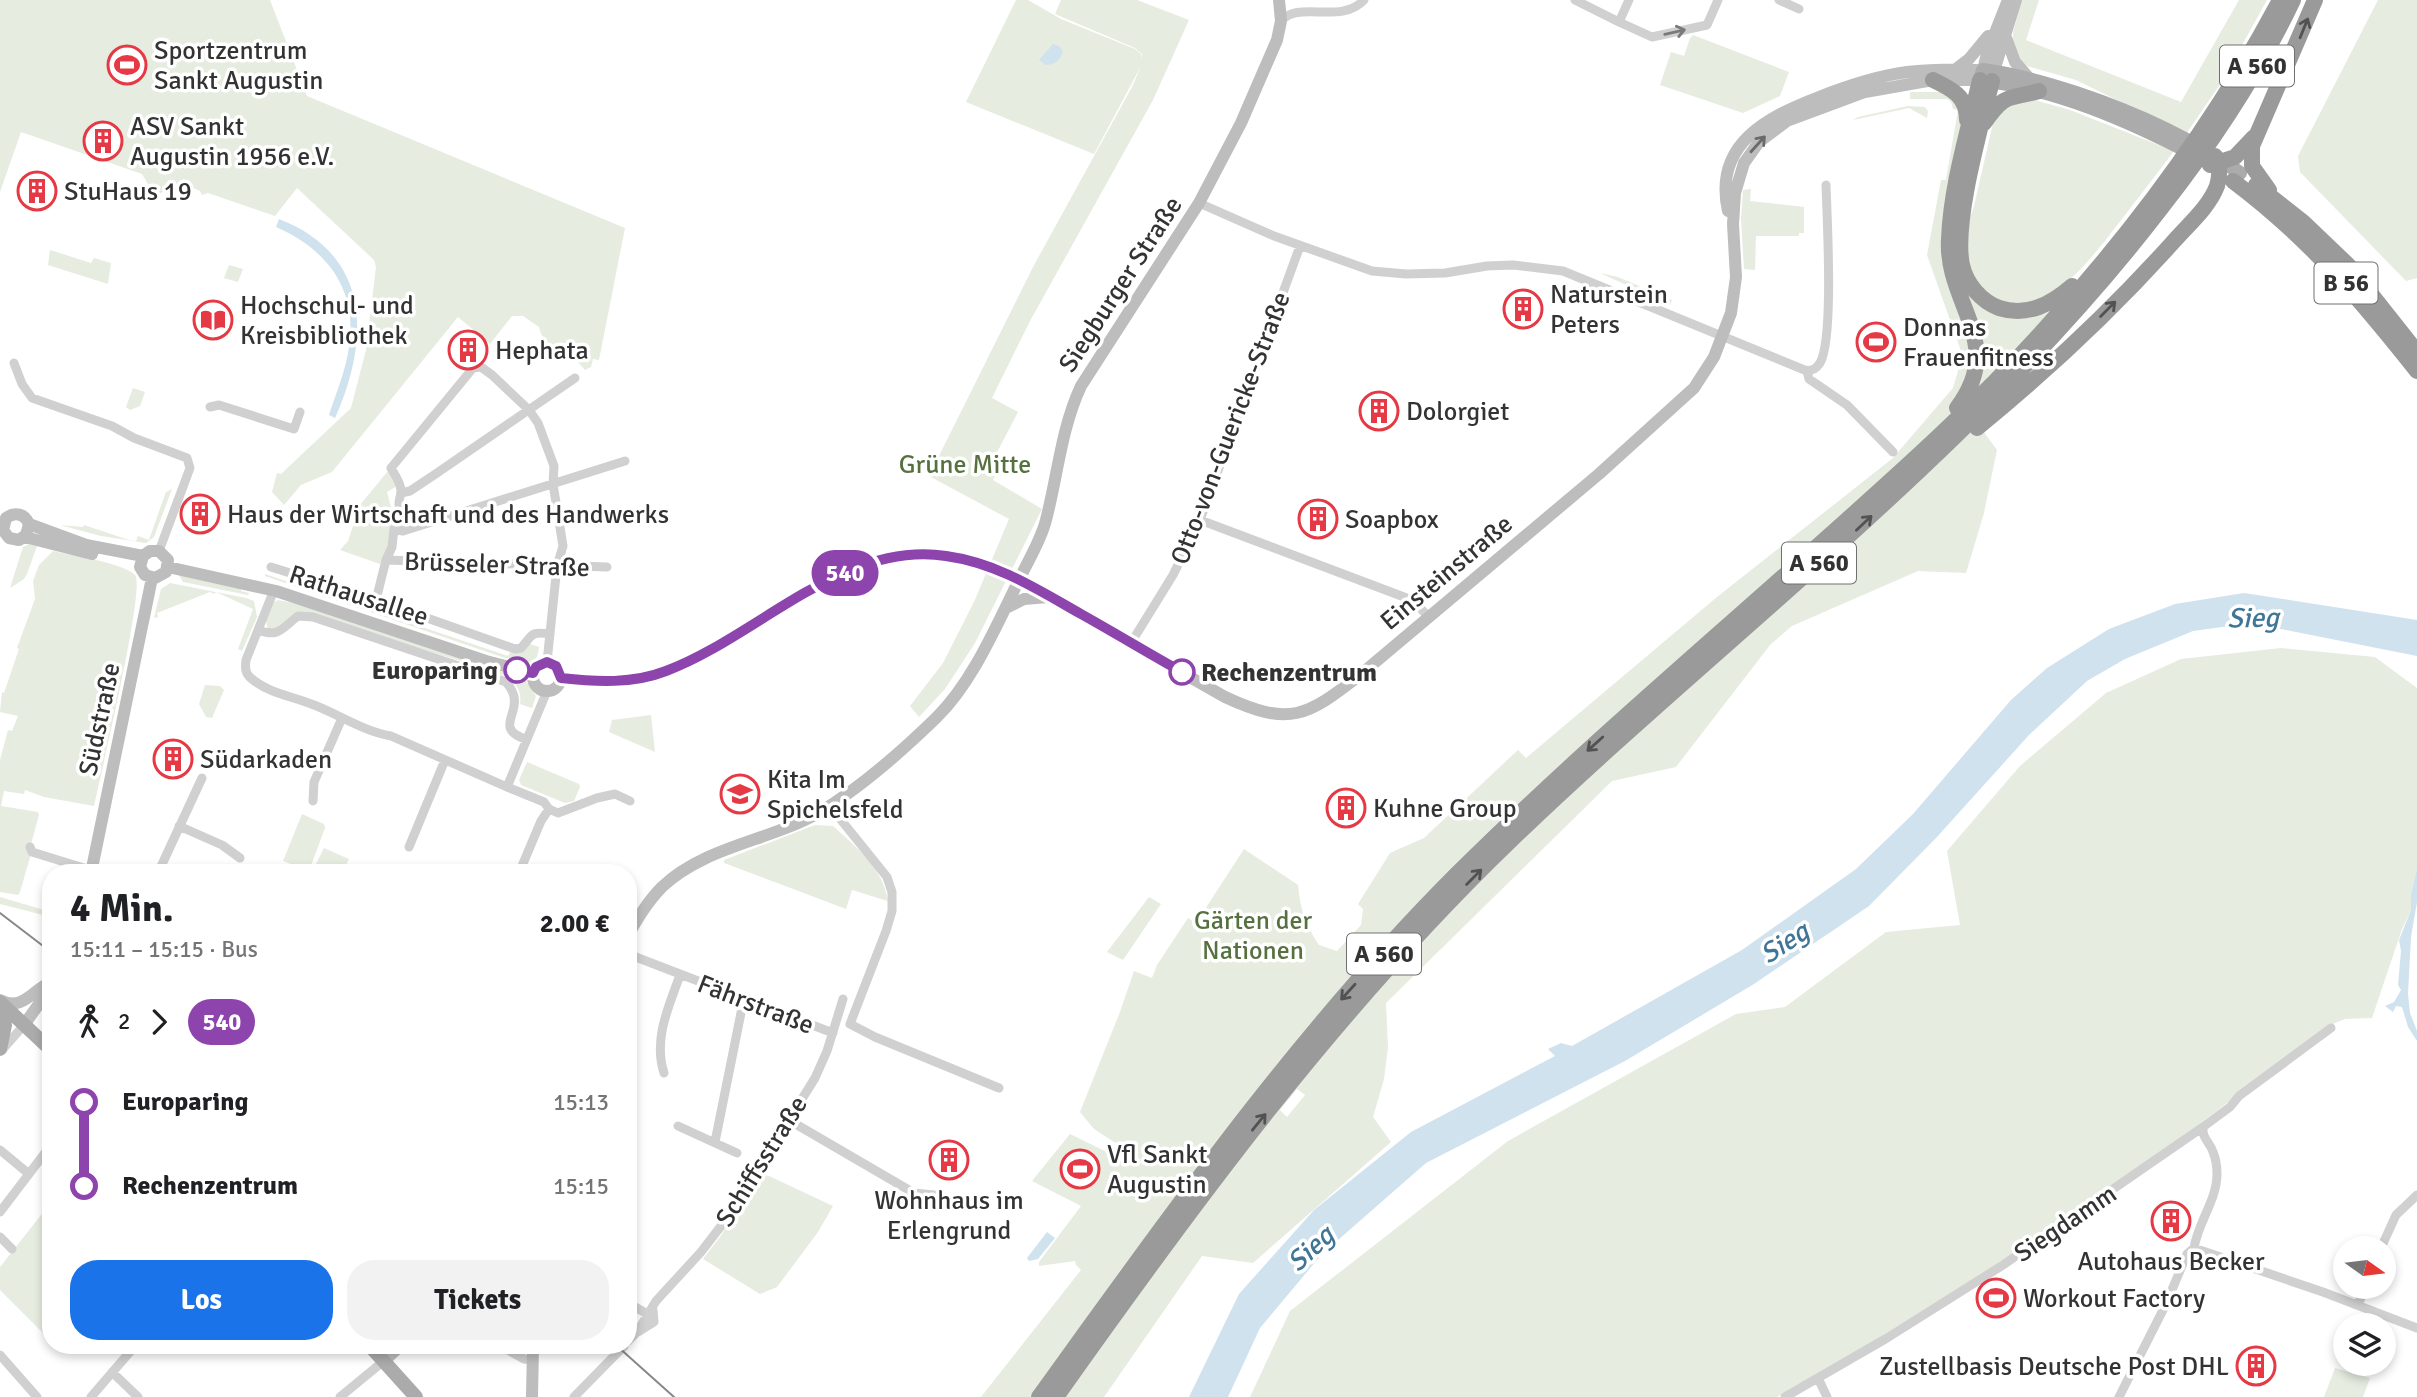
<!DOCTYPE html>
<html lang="de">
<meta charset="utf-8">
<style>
:root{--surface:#fff;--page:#f2f2f2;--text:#202124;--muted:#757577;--accent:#1a73e8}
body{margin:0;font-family:Signika,sans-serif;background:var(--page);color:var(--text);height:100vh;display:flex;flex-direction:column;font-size:26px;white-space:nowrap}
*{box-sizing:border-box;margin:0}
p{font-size:23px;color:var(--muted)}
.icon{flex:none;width:38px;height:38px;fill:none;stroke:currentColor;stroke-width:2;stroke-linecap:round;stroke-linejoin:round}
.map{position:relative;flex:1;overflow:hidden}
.details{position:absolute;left:42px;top:864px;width:595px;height:490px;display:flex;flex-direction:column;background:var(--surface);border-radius:28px;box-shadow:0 4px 10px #0003}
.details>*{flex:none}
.badge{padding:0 14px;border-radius:23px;font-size:24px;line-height:46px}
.needle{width:46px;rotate:104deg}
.controls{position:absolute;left:2333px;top:1236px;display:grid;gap:14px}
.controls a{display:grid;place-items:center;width:63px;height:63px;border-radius:50%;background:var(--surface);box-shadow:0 4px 10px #0003;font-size:35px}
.map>.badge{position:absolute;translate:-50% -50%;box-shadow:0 0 0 4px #fff}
.legs{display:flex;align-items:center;gap:10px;height:77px;padding:0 28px;font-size:23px}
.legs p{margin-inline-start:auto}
.head{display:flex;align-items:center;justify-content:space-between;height:119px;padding:0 28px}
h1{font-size:38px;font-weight:700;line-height:52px}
.button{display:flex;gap:14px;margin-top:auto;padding:14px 28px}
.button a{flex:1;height:80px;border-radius:28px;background:var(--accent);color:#fff;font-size:28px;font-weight:700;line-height:80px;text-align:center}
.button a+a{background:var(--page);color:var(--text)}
ul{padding:0 28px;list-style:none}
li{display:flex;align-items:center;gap:24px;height:84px;font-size:26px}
li i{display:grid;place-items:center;width:10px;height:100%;margin:0 9px;background:currentColor}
li i::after{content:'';width:18px;height:18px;margin:-9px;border:5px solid;border-radius:50%;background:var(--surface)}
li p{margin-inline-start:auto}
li:first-child i{background:linear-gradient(#0000 50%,currentColor 0)}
li:last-child i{background:linear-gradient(currentColor 50%,#0000 0)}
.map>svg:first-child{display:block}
.green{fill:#e6ecdf;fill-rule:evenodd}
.water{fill:#cfe2ee}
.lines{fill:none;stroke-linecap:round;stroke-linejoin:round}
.street{stroke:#d0d0d0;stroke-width:9}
.secondary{stroke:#bdbdbd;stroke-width:12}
.primary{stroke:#ababab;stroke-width:14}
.highway{stroke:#9a9a9a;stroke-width:16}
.tram{stroke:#888;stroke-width:2}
.oneway{stroke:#525252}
.oneway2{stroke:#7a7a7a}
.oneway3{stroke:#6a6a6a}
.line-1-casing{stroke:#fff;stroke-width:16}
.line-1{stroke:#8e44ad;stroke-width:10}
.stop-1-dot{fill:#fff;stroke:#8e44ad;stroke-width:3.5}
.labels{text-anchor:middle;stroke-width:7;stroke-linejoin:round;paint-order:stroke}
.shield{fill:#fff;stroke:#707070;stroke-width:2}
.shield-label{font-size:24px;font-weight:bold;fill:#333}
.poi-label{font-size:26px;fill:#333;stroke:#fff;text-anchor:start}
.street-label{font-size:26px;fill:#333;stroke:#fff}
.park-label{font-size:26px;fill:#56703f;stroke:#fff}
.stop-label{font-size:26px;font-weight:bold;fill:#333;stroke:#fff;text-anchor:end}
.water-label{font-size:28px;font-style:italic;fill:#3f7597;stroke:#fff}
</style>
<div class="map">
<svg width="2417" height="1397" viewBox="0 0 2417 1397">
<rect width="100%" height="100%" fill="#fff"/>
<path class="green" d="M0,0H270L307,96L625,228L599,360L593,359L591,367L585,370L564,346L553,352L541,334L539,327L523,316H512L490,344L458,317L332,472L301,485L284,505L272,492L277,473L281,474L351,408L366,350L376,267L374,260L297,188L275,216L208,193L202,195L200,191L181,182L155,196L142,174L21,132L0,192Z
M1016,0H1028L1061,19L1135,49L1141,54L1142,59V54L1135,48L1055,14L1061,0H1137L1189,20L1153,100L1030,321L992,398L1018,412L992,462L1000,467L993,480L1042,509L975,643L945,689L919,717L910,706L943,663L974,602L1009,519L929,476L1033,267L1132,87L1141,66L1094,154L966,102Z
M2022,0H2039L2026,40L2181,102L2239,0H2267L2221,83L2186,134L2076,80L2027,66L2019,60L2013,47V32Z
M2378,0H2417V278L2406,281L2300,172L2298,156Z
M1693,35L1789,72L1780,96L1743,113L1660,85L1671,52L1684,56L1690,38Z
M1910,92H1950L1963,111L1951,188L1973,350L1959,398L1997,450L1984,513L1966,573L1918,571L1792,626L1770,645L1676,767L1612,781L1386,1003L1388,1047L1384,1079L1373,1117L1391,1142L1253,1263L1202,1256L1104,1397H981L1081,1270L1076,1265L1075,1261L1039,1266V1262L1081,1206L1032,1181L1070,1134L1121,1159L1128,1151L1094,1129L1080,1112L1120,1012L1134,971L1152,978L1157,965L1188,918L1196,923L1244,849L1298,885C1300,909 1306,926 1319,945L1337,951L1361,925L1363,909L1358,904L1390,853L1424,838L1518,750L1526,758L1717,597L1893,458L1953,388L1958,371L1960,348L1927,255L1941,180H1946L1958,110L1953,109L1951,102L1947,99H1910ZM1297,1089L1305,1095L1287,1117L1280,1110Z
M2031,99L2070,110L2174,151C2157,174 2139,196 2122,219C2089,261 2032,343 1977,283C1960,265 1966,226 1974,206L1993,123L2001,109Z
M1908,106L1925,107L1928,111L1927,118L1909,108L1853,120L1858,117Z
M1751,189L1750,201L1804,207V233H1799V236H1756L1755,270L1744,269L1741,219L1743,190Z
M1954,233L1986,305H2057L1976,389L1969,306Z
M50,250L91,263L94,258L111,263L108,284L48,265Z
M229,265L243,269L238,282L224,278Z
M1600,273L1618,277L1672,300L1670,305Z
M306,330L318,331V346L298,339L299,335Z
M133,388L145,392L140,406L130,410L126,407Z
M390,471L397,486L387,492L393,515L399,514L388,549L380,564L340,550L348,541L360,505L387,472Z
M172,489L154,537L146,543L101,536L60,525L83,527L84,525L129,540L136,541L138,536L149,540L166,492Z
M29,544L37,546L27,574L24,579L10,588L23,547Z
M53,551C70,555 124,563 135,575C146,586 100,778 94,806L44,797L25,790L24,794L4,791L1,806L38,812L39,815L29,851L31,854L20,892L18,895L0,892V760L8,730L12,731L18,716L0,712L2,692L4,693L19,649L17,648L35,599L33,581L39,565Z
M265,574L508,656L511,651L530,644L539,647C538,655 537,661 529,664L502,657L265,576Z
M179,575L241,589V591L249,593L248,595L183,582Z
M170,583L246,598L254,601L257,617L242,651L238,649L253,609L216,592L214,594L210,592L157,613L158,617L154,618L161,589Z
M278,600L313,607L507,671L526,681L536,696L532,708L520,704C523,682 507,677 490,670L300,612C286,616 283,627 268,630L266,621L274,602Z
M2281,648L2375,657L2417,688V868L2411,894V910L2402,929L2372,1018L2345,1019L2330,1025L2198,1125L2049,1231L1863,1348L1777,1397H1250L1290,1311L1508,1141L1736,1014L1785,1007L1886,932L1960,925L1947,851L2020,766L2106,693L2181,659Z
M205,685L220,686L224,690L212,718L206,717L199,704Z
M651,715L655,752L609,732L612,720Z
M527,762L579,784L580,787L574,801L565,803L521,785L519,780Z
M302,814L324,824L325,828L309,871L283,861Z
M815,825L833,826C857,848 883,868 888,901L852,890L846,909L724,863V860Z
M324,848L349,859L342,873H320L313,870Z
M0,897L51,912V917L0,904Z
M1149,897L1161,904L1123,960L1107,952Z
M762,1175L769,1176L833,1206L818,1232L777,1287L760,1294L703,1259L720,1237L758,1178Z
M49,1205L51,1206V1341L0,1290V1267Z
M2335,1368L2370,1378L2363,1397H2324Z"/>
<path class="water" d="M1053,44L1059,46L1063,51C1060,61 1056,64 1046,65L1039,60Z
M279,219C372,255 370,340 335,418L329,415C336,393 346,370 349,347C358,290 327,249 276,227Z
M2244,593L2417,620V656L2276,628L2237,625L2193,631L2125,659L2087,681L2029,735L1937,837L1869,906L1754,984L1625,1061L1426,1163L1322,1254L1260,1328L1228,1397H1189L1239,1294L1314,1210L1411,1132L1555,1056L1548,1049L1561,1043L1572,1046L1742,950L1856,869L1913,814L2011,700L2047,668L2109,629L2175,604Z
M2417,868V902L2411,937L2408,994L2410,1013L2417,1031V1041L2408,1027L2402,1007L2396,1006L2393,1012L2385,1006L2394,1002L2401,990L2398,985L2401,951L2399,940L2411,910V894Z
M1047,1232L1055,1238L1038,1259L1029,1261L1027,1258Z"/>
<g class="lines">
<path class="street" d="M1575,0L1619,22L1629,0
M1779,0L1799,9
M1281,21C1298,0 1341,25 1364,0
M1619,22L1652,37L1707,25L1718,0
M1199,203L1274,236L1372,271L1406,274L1445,273L1487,266L1513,265L1563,271L1807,371C1813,370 1816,369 1820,363C1834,339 1827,219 1826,185
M14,363L22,384L32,398L112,426L134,438L187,458L190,468L159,551
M1807,371L1809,379L1847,405L1893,452
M210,407L219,405L294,429L300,412
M401,493L410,491L437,473L575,378
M1200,520L1412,600L1428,616
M394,529L403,531L625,461
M386,560L607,567
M271,567L376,600L515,649L521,648C533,635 530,631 550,634
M274,590L246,660C245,668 245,674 252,679C268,693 295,697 314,705C340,715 363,731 391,736L507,787
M376,600L386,560L392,547L394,529C406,522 399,514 399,503C399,499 401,495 401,491C401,483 395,475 391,468L473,368L481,367L492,375L529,410L538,423L554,466L553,484L563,546L557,566L547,662
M258,630C279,638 282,628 298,616L313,617L506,682C531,710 489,726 525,739
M1131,643L1173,575L1200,520L1300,246
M547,691L507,787L544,802L549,809L558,813L597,798L615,794L630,801
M313,801L314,782L342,718
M829,805L887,877L892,892V911L886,931L850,1024L875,1037L999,1088
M179,826L222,845L240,858
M30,847L32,852L100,873
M409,847L445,760
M158,873L202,778
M519,873L541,821L549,809
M628,954L833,1033
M2,1050L24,1025
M664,1073C653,1039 669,1006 680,975
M787,1119L914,1193L934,1195
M678,1126L737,1153
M715,1142L744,998
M0,1150L29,1174
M0,1212L51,1145
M0,1237L12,1249
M2194,1248C2198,1222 2217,1200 2217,1174C2217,1167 2216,1159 2213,1152C2210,1142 2202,1139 2203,1127
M2381,1248L2396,1215L2417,1195
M628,1303L649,1315
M2353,1304L2359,1302L2367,1286
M638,1332L654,1322L653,1310
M628,1341L637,1332L656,1301L701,1252L731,1213L815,1078L827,1051L843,999
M501,1346L524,1359L533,1360
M0,1355L37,1397
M112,1372L138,1397
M1818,1378L1827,1397
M91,1397L135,1346
M340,1397L385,1360
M574,1397L624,1346
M1785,1397L1887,1338L2003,1265L2203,1127L2230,1107L2239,1096L2331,1028
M2119,1397L2166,1304L2187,1254L2194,1248L2323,1292L2417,1328"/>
<path class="secondary" d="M2005,35L2015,62L2029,78
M1956,69L1969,59L1988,36
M1994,71L2016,0
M1728,211C1713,144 1767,117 1819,97C1847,86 1877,76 1907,72C1932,69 1957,69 1983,70L1987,53L2008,0
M29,524L26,535L19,540L9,538L3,530L6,518C15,511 25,514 29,524L86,545L143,556L150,551H159L168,560L166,572L155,578L145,575L140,567L143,556
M25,537L92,554
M168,567L276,591L486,661L533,673
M1006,608L1024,599L1048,597
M533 677a14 14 0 1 1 28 0a14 14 0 1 1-28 0Z
M561,678C596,682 634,684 667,671C784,625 867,512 1005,572L1225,697C1290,727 1306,717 1360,675L1599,474L1694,388L1714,357L1731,313L1736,277L1733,224L1735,193L1744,163L1759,142L1787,121L1865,92L1933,80H1980
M91,873L152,578
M628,935C638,918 648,901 662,887C705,846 770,841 820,812C860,788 902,751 936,718C973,682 997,624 1020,578C1029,559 1041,540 1046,520C1058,474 1061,429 1081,386L1199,203L1241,123L1277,40L1281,21L1279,0
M0,1000C23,1012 32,990 51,982
M24,1025L51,987
M385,1360L400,1346
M532,1397L533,1346"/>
<path class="primary" d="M2195,155C2128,120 2055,88 1980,80L1983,70C2015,74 2045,83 2076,93C2136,113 2189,137 2240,173
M0,1002L51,1050
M0,1007L5,1025L0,1049
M370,1346L416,1397"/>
<path class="highway" d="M1933,80C1952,89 1967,96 1967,120
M1992,81C1981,127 1953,222 1962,265C1966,284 1981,301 1999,308C2028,317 2051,304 2072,286
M1984,123C2006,92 2007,100 2039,91
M2210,165L2235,157L2254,137
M2233,181C2309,238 2358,297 2417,371
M2256,185L2303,222L2348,265L2417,352
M2269,190L2252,166V146L2315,0
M1957,408C2007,342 1945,304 1949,239C1951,187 1968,131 1980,80
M1977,428C2047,371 2114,308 2174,241C2189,224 2209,207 2217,186C2220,176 2220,165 2215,156
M1039,1397C1169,1217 1299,1032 1457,874C1573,759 1698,653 1820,544C1902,471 1985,397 2057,315C2144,218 2219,115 2280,0
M1056,1397C1194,1202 1336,1009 1508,843C1727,632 1976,450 2162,207C2212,143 2258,74 2293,0"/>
<path class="tram" d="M0,913L51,952
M617,1346L674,1397"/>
</g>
<defs><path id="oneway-shaft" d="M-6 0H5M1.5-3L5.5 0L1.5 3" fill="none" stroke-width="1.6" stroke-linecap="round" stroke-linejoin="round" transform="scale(1.75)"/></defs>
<g class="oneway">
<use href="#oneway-shaft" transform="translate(2304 28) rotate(-68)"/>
<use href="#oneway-shaft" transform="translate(2108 309) rotate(-45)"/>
<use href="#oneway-shaft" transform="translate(1864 523) rotate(-43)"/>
<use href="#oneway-shaft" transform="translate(1595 744) rotate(138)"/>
<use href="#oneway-shaft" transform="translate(1474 877) rotate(-45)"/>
<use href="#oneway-shaft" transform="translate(1348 992) rotate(132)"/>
<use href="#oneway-shaft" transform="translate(1259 1122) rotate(-51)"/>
</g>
<use class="oneway2" href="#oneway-shaft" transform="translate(1675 32) rotate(-13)"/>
<use class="oneway3" href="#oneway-shaft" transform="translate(1758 144) rotate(-48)"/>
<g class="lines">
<defs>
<path id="line-1" d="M517,670L533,673L536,667L547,662L556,666L561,678C596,682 633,684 666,671C757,637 843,540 946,556C997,563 1037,589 1081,614C1115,633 1148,653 1182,672"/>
</defs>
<use href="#line-1" class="line-1-casing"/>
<use href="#line-1" class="line-1"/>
</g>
<defs>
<symbol id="stadium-ring" viewBox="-11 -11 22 22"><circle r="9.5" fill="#fff" stroke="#e63946" stroke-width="1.5"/><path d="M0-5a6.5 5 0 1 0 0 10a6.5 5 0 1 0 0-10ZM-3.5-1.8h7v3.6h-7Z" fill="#e63946"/></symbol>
<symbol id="building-ring" viewBox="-11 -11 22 22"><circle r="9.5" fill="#fff" stroke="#e63946" stroke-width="1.5"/><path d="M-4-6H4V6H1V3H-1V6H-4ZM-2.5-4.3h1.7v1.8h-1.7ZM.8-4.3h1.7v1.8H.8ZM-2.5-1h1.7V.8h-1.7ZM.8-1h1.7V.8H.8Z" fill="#e63946"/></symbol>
<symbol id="library-ring" viewBox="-11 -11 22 22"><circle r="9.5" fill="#fff" stroke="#e63946" stroke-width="1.5"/><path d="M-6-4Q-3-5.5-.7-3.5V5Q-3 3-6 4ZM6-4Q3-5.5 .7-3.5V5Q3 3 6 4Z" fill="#e63946"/></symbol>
<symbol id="school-ring" viewBox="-11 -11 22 22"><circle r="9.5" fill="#fff" stroke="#e63946" stroke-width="1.5"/><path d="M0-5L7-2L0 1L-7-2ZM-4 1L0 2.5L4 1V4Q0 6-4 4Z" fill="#e63946"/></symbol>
</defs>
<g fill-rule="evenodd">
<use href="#stadium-ring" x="105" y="43" width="44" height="44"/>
<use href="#building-ring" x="81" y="119" width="44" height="44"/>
<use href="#building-ring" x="15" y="169" width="44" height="44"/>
<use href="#building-ring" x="1501" y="287" width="44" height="44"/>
<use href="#library-ring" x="191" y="298" width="44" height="44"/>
<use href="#stadium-ring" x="1854" y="320" width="44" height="44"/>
<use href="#building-ring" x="446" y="328" width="44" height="44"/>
<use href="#building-ring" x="1357" y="389" width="44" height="44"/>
<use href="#building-ring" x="178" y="492" width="44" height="44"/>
<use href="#building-ring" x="1296" y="497" width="44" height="44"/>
<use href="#building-ring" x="151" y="737" width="44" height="44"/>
<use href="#school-ring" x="718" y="772" width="44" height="44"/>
<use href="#building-ring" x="1324" y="786" width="44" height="44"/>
<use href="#building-ring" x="927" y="1138" width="44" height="44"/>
<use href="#stadium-ring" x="1058" y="1147" width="44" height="44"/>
<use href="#building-ring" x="2149" y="1199" width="44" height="44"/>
<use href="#stadium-ring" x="1974" y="1276" width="44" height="44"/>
<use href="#building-ring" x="2234" y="1344" width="44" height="44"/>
</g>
<g class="stop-1-dot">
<circle cx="517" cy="670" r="12"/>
<circle cx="1182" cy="672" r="12"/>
</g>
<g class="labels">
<g class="shield">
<rect x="2220" y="45.5" width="74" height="41" rx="5"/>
<rect x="2314.5" y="262.5" width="63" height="41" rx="5"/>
<rect x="1782" y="542.5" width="74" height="41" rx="5"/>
<rect x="1347" y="933.5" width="74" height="41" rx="5"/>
</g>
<g class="shield-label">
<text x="2257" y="74">A 560</text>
<text x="2346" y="291">B 56</text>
<text x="1819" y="571">A 560</text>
<text x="1384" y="962">A 560</text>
</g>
<g class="poi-label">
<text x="154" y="59">Sportzentrum<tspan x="154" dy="30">Sankt Augustin</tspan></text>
<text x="130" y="135">ASV Sankt<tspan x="130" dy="30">Augustin 1956 e.V.</tspan></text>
<text x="64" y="200">StuHaus 19</text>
<text x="1550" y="303">Naturstein<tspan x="1550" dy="30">Peters</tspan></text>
<text x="240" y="314">Hochschul- und<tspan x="240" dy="30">Kreisbibliothek</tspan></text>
<text x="1903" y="336">Donnas<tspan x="1903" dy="30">Frauenfitness</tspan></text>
<text x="495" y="359">Hephata</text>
<text x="1406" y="420">Dolorgiet</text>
<text x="227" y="523">Haus der Wirtschaft und des Handwerks</text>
<text x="1345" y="528">Soapbox</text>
<text x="200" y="768">Südarkaden</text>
<text x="767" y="788">Kita Im<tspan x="767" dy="30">Spichelsfeld</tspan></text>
<text x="1373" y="817">Kuhne Group</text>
<text x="1107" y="1163">Vfl Sankt<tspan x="1107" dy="30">Augustin</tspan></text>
<text x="949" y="1209" text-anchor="middle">Wohnhaus im<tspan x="949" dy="30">Erlengrund</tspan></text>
<text x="2171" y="1270" text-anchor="middle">Autohaus Becker</text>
<text x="2023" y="1307">Workout Factory</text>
<text x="2229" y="1375" text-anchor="end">Zustellbasis Deutsche Post DHL</text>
</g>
<g class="street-label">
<text transform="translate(1120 284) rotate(-57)" y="9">Siegburger Straße</text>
<text transform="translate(1230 428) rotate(-69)" y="9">Otto-von-Guericke-Straße</text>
<text transform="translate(497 564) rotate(2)" y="9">Brüsseler Straße</text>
<text transform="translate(1446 572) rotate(-40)" y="9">Einsteinstraße</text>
<text transform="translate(359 595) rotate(18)" y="9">Rathausallee</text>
<text transform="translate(99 719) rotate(-78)" y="9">Südstraße</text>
<text transform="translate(756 1004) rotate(21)" y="9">Fährstraße</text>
<text transform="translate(761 1161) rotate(-58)" y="9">Schiffsstraße</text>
<text transform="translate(2065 1223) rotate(-34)" y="9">Siegdamm</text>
</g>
<g class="park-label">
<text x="965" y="473">Grüne Mitte</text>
<text x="1253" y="929">Gärten der<tspan x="1253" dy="30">Nationen</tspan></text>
</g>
<g class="stop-label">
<text x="498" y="679">Europaring</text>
<text x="1201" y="681" text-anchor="start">Rechenzentrum</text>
</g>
<g class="water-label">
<text transform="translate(2253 617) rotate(-1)" y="10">Sieg</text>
<text transform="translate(1784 942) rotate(-33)" y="10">Sieg</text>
<text transform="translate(1310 1248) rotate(-43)" y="10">Sieg</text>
</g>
</g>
</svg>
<div class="controls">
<a><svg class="needle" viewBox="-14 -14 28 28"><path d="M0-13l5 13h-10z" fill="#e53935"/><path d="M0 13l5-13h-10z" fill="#757577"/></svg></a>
<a><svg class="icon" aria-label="layers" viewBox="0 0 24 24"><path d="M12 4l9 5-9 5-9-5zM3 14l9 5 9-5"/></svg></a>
</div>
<b class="badge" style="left:845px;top:573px;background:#8e44ad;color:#fff">540</b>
<section class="details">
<div class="head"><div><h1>4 Min.</h1><p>15:11 – 15:15 · Bus</p></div><b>2.00 €</b></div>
<div class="legs"><svg class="icon" aria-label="walk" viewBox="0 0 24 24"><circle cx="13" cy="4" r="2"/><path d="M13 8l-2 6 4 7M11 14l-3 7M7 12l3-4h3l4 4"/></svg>2<svg class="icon" aria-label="forward" viewBox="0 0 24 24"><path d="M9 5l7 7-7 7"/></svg><b class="badge" style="background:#8e44ad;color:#fff">540</b></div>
<ul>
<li><i style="color:#8e44ad"></i><b>Europaring</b><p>15:13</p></li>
<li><i style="color:#8e44ad"></i><b>Rechenzentrum</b><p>15:15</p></li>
</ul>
<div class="button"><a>Los</a><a>Tickets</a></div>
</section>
</div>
